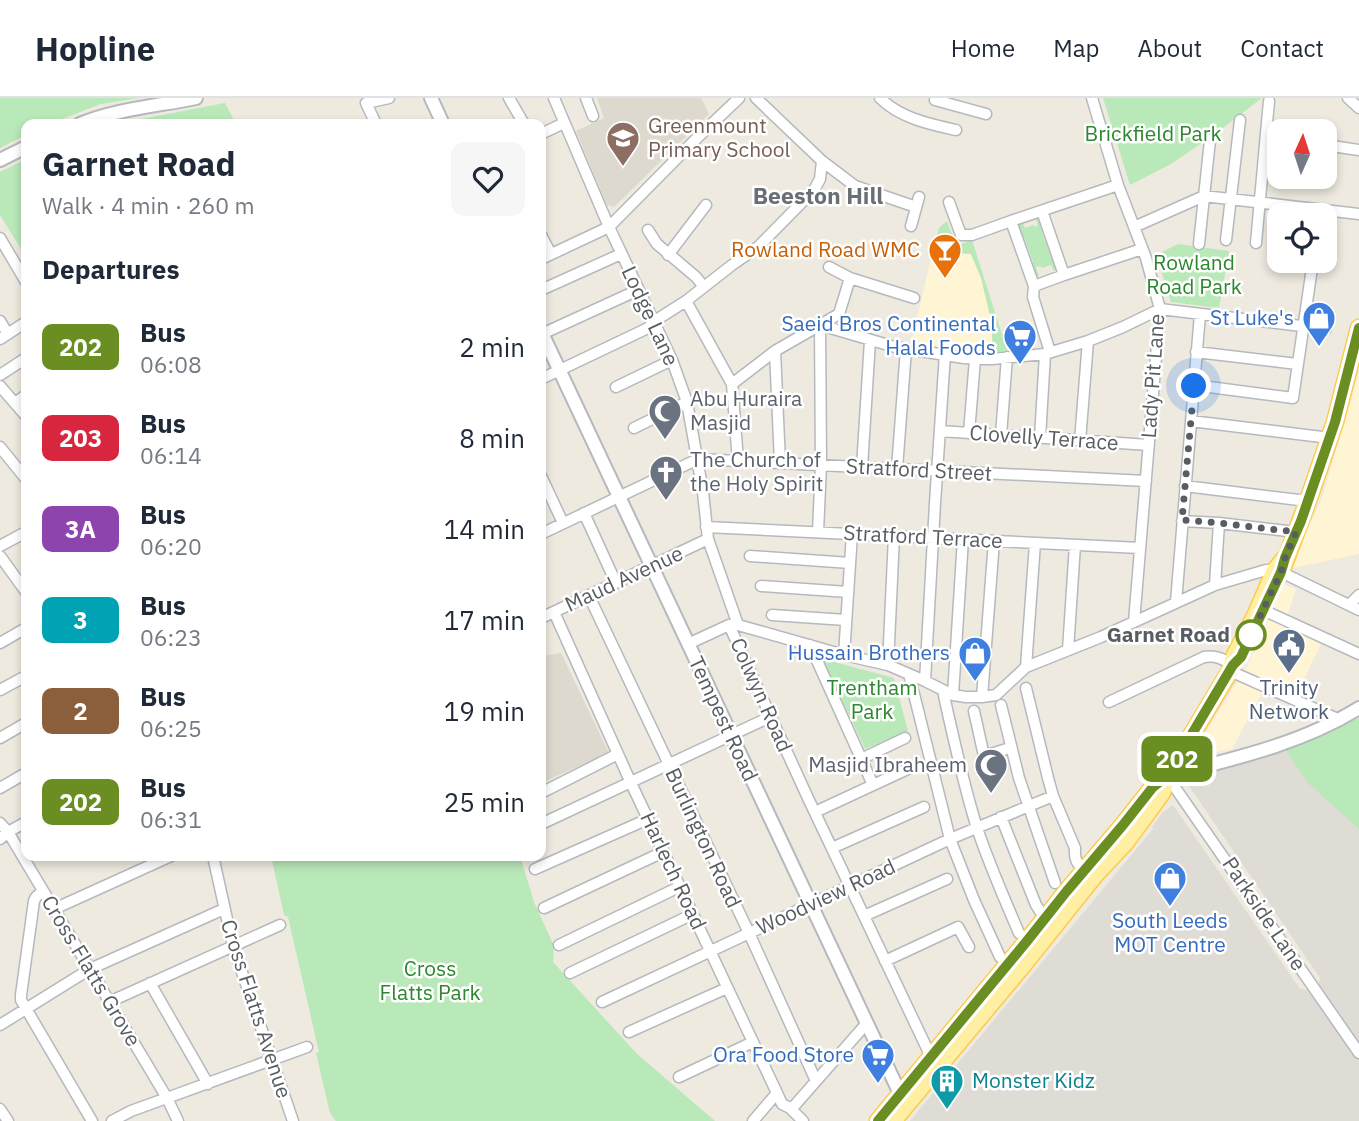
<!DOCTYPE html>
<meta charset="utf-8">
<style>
:root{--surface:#fff;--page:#f6f6f7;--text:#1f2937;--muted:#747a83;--line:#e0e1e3}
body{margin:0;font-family:"IBM Plex Sans",sans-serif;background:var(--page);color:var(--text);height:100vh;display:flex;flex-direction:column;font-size:26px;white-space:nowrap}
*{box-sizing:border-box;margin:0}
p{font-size:23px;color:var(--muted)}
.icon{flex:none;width:38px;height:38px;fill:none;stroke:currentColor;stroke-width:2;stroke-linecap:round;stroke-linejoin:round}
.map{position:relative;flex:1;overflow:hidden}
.side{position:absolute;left:21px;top:21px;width:525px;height:742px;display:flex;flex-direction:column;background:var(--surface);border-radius:14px;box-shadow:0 4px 10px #0003}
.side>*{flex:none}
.badge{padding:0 14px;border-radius:10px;font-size:24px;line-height:46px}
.needle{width:46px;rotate:3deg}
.buttons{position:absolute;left:1267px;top:21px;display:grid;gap:14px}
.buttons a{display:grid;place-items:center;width:70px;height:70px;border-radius:14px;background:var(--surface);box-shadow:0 4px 10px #0003;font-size:35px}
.you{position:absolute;width:35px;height:35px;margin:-18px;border:5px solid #fff;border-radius:50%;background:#1a73e8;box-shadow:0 0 0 10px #1a73e833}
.map>.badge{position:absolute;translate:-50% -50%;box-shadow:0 0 0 4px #fff}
h2{padding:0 21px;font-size:26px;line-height:63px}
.round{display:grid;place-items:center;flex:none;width:74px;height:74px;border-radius:14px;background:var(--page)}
.headline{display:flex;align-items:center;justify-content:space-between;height:119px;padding:0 21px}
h1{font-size:33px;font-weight:700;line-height:52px}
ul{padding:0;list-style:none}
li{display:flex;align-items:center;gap:21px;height:91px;padding:0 21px}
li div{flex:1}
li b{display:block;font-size:26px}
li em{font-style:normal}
li .badge{min-width:77px;font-weight:700;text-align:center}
header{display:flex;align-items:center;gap:42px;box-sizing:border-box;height:98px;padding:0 35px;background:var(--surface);border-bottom:2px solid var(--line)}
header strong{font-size:33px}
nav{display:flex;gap:38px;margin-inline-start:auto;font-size:24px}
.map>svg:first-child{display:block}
.commercial{fill:#fff4d3}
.industrial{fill:#dedcd4}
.education{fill:#ddd9ce}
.green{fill:#b9e8b9}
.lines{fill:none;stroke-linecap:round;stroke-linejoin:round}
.minor-casing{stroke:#b5b9be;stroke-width:13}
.tertiary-casing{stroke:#b5b9be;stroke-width:16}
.primary-casing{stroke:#ffca47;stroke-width:19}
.minor{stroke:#fff;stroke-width:10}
.tertiary{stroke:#fff;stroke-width:12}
.primary{stroke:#ffefa3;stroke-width:16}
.line-casing{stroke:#fff;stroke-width:16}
.line{stroke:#6b8e23;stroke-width:10}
.walk{stroke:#585d62;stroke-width:7;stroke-dasharray:0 12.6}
.stop-dot{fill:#fff;stroke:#6b8e23;stroke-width:3.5}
.labels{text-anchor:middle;stroke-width:5;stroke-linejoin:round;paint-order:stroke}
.education-label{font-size:21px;fill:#785e54;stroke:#fff;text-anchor:start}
.park-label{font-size:21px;fill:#2c872f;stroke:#fff}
.food-label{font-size:21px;fill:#c56008;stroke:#fff;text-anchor:end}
.street-label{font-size:21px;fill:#585d62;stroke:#fff}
.shop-label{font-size:21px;fill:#366cbe;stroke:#fff;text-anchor:end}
.worship-label{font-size:21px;fill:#5b616d;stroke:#fff;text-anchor:start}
.stop-label{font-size:21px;font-weight:bold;fill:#585d62;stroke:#fff;text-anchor:end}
.service-label{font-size:21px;fill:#4e5e75;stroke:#fff}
.culture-label{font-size:21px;fill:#0d838f;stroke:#fff;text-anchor:start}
.neighbourhood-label{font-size:23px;font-weight:bold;fill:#696f75;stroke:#fff}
</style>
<header>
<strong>Hopline</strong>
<nav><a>Home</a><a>Map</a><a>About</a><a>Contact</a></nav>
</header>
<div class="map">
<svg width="1359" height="1023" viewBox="0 0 1359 1023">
<rect width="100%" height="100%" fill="#eeeadf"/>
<path class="commercial" d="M933,153L971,156L981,180L992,226V256L911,244Z
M1359,275V456L1289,471L1322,400Z
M1284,486L1296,491L1286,522L1324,539L1295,601L1265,589L1232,651L1190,660L1247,568Z"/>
<path class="industrial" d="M1359,620V1023H910L1153,731L1152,729L1163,714L1173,707L1300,891L1317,893L1320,880L1187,685L1189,682L1228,669L1285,653V651Z"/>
<path class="education" d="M597,0H701L709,16L614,109L607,107L576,33L604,20Z
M561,555L609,655L541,685V558Z"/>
<path class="green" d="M0,0H139L101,6L49,26H26V37L0,50Z
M1103,0H1262L1215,36L1171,66L1130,87Z
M225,5L236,26H114Z
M26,61V159L0,117V74Z
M1041,119L1044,130L1042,134L1051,159L1054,161L1058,172L1054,173L1051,167L1042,170L1040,168L1036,169L1039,178L1034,177L1031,168L1033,164L1024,139L1020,137L1017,127L1023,125L1025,130L1034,127L1035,129L1038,128L1036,121Z
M947,123L956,148L972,142L1007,252L992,256V226L981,180L971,156L933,153L939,130Z
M1178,146L1229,153L1219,210L1171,204L1156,157Z
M823,561L894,580L908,633L865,651Z
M1359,620V731L1308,685L1285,651Z
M271,758H520L534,804L554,848L553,864L636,955L715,1023H336L330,1015L316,955L319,954L288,819L284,817Z"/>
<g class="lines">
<defs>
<path id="minor" d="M509,0L524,26
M554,0L609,129L672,262L687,304L703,394L708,441L738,527
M586,0L593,18
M756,0L822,63L855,88L916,109
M880,0C900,20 929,26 956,32
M1092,0L1118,87L1146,160L1160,211L1134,524
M1348,0L1359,10
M935,2L986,16
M376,26L366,5L389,0
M541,36L564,25
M1266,39L1279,41
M1325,47L1359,52
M949,104L961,137H972L1011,123
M1042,113L1064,177L1034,188L1011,123L1118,87
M911,128L919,99
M1134,129L1204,98L1359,116
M648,132L657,146L696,179L704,189
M541,137L551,156
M0,140L26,184
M1226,142L1240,22
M1256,145L1269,3
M1199,146L1210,42
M668,157L706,107
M541,161L609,129L699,38L739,0
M829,169L850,180L914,200
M1064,177L1142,151
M1034,188L1033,199L1050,254
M541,192L621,156
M686,203L732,286L738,363
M0,223L8,236
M542,236L638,192
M0,241L26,224
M775,253L780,365
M1196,254L1297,266
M0,277L26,260
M541,281L648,230L653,224L686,203L732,167L758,149L814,92L820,81L822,63
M732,286L775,253L820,227L895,249L964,260L992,261L1045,256L1088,243L1123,229L1160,211L1326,231
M1194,287L1293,300L1313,163
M0,288L26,318
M616,289L672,262
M15,305L26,297
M1191,323L1330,340
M634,330L687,304
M940,333L1149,347
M969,335L975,261
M1001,337L1007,259
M1040,340L1045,256
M1080,343L1088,243
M0,349L26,381
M862,369L870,243
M897,371L906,251
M541,378L563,425
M1185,388L1299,402L1309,400
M584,415L616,485
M1182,423L1219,425L1296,434
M706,429L1140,450
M818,434L821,367L820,227L839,216L850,180
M541,436L698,361L1146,383
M0,448L26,434
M0,458L26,494
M750,458L850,465
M1281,474L1359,512
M1215,487L1219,425
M761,488L848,494
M589,498L749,835L816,983
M1176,504L1200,216
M1349,507L1359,497
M1263,512L1359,556
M554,514L631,685L777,995L782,1006L790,1010L803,1023
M772,517L846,522
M541,520L708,441
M729,527L807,698L932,961
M0,545L26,530
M688,546L729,527H738L844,557L888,567L925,583L953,597L966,599H982L996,597L1026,569L1101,539L1215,487L1266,472H1275
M810,547L873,687
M1068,552L1075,447
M844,557L852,436
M888,567L894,438
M1026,569L1035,445
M1230,573L1340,622
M909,576L950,741L974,802L1000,859
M925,583L935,405L945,256
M1026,590L1048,680L1053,698L1075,750C1074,763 1078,769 1090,774
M0,592L26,578
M943,593C953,639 963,685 977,730C989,766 1004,800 1019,835
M953,597L963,441
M982,599L994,443
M1109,604L1204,559C1216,557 1223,561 1233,567
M1001,607L1019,680L1055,785
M974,613L984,658L1010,650
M0,640L26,625
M861,661L905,640
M1167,678L1359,955
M0,690L26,675
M541,695L618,656
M815,714L912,669
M1001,719L1036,807L1046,822
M0,725L8,734L167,1000L178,1023
M541,726L770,619
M0,741L8,734L26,724
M832,750L924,709
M213,758L233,848L293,1023
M535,771L648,721
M43,793L36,799L34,803L21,897V902L92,1023
M544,810L663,754
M54,811L171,758
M864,818L947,781
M559,847L679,789
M885,863L958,829L969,849
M570,875L693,816
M150,885L208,986
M109,904L280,827
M602,904L950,741L1053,698
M0,927L90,871L224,811
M629,934L727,890
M679,979L753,944
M790,1010L795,1007L867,925
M0,1011L8,1023
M112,1023L131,1013L307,949
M753,1023L777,995"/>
<path id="tertiary" d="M431,0L443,26
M80,26C116,11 157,8 196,0
M0,62L26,49
M541,233L903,1002
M1167,678C1233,661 1301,646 1359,610"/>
<path id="primary" d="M1283,469L1309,400L1335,324L1359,230
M878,1023L1027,843L1066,794L1123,727L1153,689L1167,678
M893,1023L1024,866L1095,777L1126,744L1162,695L1167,678L1230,573L1235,557L1256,516L1275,472L1285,460"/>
</defs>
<use href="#minor" class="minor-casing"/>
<use href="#tertiary" class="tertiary-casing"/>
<use href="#primary" class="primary-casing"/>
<use href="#minor" class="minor"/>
<use href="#tertiary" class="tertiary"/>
<use href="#primary" class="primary"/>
</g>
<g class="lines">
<defs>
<path id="line" d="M878,1023L1027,843L1066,794L1123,727L1153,689L1167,678L1233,567L1241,559L1281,474L1285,460L1301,423L1335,324L1359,230"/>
</defs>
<use href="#line" class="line-casing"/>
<use href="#line" class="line"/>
<path class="walk" d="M1194,288L1182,422L1219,425L1296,434L1285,460L1281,474L1251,537"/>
</g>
<defs>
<symbol id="school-pin" viewBox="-11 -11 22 30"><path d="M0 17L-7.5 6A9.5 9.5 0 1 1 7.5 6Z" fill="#8d6e63" stroke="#fff"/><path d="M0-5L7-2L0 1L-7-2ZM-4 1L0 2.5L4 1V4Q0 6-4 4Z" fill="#fff"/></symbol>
<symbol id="bar-pin" viewBox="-11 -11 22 30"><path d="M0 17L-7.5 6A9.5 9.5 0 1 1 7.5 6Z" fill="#e8710a" stroke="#fff"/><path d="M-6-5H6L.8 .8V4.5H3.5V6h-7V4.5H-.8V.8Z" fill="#fff"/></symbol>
<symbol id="shop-pin" viewBox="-11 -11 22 30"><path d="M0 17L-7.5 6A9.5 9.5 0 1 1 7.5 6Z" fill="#3f7fe0" stroke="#fff"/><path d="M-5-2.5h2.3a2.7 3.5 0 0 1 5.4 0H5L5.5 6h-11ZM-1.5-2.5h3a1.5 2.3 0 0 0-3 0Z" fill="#fff"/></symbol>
<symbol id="supermarket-pin" viewBox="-11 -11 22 30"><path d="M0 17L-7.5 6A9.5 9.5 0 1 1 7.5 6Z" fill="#3f7fe0" stroke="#fff"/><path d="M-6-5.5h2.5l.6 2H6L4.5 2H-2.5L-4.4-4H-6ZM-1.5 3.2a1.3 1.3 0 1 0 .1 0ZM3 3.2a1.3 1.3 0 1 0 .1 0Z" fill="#fff"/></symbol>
<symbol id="mosque-pin" viewBox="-11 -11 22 30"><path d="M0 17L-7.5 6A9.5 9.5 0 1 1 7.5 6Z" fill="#6b7280" stroke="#fff"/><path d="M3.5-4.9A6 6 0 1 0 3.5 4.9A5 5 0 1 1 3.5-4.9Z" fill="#fff"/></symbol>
<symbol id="church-pin" viewBox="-11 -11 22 30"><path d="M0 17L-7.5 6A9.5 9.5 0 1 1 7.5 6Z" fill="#6b7280" stroke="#fff"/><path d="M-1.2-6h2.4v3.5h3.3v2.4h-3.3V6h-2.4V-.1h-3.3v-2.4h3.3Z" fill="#fff"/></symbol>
<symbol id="civic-pin" viewBox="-11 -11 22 30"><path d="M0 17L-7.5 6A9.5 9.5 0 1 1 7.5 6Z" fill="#5c6f8a" stroke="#fff"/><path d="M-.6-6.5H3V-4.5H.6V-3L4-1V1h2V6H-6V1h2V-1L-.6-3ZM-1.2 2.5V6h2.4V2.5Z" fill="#fff"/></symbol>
<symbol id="building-pin" viewBox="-11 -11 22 30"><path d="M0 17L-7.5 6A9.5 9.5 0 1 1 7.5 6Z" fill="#0f9aa8" stroke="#fff"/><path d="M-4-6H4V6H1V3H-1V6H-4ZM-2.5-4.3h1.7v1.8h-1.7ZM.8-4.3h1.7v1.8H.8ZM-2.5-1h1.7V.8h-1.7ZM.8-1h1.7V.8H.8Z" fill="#fff"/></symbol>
</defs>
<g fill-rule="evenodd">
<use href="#school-pin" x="604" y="21" width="38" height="52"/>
<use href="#bar-pin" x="926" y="133" width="38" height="52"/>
<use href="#shop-pin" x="1300" y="201" width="38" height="52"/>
<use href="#supermarket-pin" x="1001" y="219" width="38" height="52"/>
<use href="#mosque-pin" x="646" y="294" width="38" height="52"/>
<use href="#church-pin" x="647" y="355" width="38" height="52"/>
<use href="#civic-pin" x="1270" y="528" width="38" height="52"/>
<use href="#shop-pin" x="956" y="536" width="38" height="52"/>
<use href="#mosque-pin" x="972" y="648" width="38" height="52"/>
<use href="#shop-pin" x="1151" y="761" width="38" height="52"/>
<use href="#supermarket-pin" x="859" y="938" width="38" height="52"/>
<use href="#building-pin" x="928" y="964" width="38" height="52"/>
</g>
<circle class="stop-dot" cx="1251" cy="537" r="14"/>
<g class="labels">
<g class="education-label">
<text x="648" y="35">Greenmount<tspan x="648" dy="24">Primary School</tspan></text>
</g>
<g class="park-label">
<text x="1153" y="43">Brickfield Park</text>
<text x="1194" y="172">Rowland<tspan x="1194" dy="24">Road Park</tspan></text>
<text x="872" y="597">Trentham<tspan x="872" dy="24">Park</tspan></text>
<text x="430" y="878">Cross<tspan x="430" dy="24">Flatts Park</tspan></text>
</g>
<g class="food-label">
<text x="920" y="159">Rowland Road WMC</text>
</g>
<g class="street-label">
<text transform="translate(650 218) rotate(65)" y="7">Lodge Lane</text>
<text transform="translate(1153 278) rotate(-86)" y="7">Lady Pit Lane</text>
<text transform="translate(1044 340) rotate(4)" y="7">Clovelly Terrace</text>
<text transform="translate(919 372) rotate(3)" y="7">Stratford Street</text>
<text transform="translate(923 439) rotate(3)" y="7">Stratford Terrace</text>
<text transform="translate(624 481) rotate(-25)" y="7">Maud Avenue</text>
<text transform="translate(761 597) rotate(66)" y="7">Colwyn Road</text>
<text transform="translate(723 621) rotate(65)" y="7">Tempest Road</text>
<text transform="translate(703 740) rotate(65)" y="7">Burlington Road</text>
<text transform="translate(673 773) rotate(65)" y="7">Harlech Road</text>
<text transform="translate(826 799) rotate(-25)" y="7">Woodview Road</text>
<text transform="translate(1264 816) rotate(56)" y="7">Parkside Lane</text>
<text transform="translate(91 873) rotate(59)" y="7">Cross Flatts Grove</text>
<text transform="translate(256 911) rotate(72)" y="7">Cross Flatts Avenue</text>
</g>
<g class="shop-label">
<text x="1294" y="227">St Luke's</text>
<text x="996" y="233">Saeid Bros Continental<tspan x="996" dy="24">Halal Foods</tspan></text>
<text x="950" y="562">Hussain Brothers</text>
<text x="1170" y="830" text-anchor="middle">South Leeds<tspan x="1170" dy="24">MOT Centre</tspan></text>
<text x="854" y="964">Ora Food Store</text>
</g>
<g class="worship-label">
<text x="690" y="308">Abu Huraira<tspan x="690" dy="24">Masjid</tspan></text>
<text x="690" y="369">The Church of<tspan x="690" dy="24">the Holy Spirit</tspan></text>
<text x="967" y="674" text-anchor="end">Masjid Ibraheem</text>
</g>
<g class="stop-label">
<text x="1230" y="544">Garnet Road</text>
</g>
<g class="service-label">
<text x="1289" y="597">Trinity<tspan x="1289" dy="24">Network</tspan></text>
</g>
<g class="culture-label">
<text x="972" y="990">Monster Kidz</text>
</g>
<g class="neighbourhood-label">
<text x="818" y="106">Beeston Hill</text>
</g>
</g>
</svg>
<div class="buttons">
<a><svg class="needle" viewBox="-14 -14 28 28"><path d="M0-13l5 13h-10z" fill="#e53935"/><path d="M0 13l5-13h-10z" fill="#747a83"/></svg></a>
<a><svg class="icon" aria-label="locate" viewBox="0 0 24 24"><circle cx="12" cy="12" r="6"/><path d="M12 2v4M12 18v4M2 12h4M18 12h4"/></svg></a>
</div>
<div class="you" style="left:1194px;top:288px"></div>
<b class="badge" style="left:1177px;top:661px;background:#6b8e23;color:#fff">202</b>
<section class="side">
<div class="headline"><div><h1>Garnet Road</h1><p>Walk · 4 min · 260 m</p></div><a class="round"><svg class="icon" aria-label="heart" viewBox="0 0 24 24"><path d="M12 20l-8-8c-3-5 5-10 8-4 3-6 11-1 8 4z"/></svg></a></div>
<h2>Departures</h2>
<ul>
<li><span class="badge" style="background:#6b8e23;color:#fff">202</span><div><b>Bus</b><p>06:08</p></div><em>2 min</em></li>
<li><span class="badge" style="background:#d7263d;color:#fff">203</span><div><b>Bus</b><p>06:14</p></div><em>8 min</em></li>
<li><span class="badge" style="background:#8e44ad;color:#fff">3A</span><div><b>Bus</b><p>06:20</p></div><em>14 min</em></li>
<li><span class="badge" style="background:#00a3b4;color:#fff">3</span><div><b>Bus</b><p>06:23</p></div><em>17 min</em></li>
<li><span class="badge" style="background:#8b5e3c;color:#fff">2</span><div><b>Bus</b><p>06:25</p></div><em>19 min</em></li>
<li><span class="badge" style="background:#6b8e23;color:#fff">202</span><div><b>Bus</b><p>06:31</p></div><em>25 min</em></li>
</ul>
</section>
</div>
